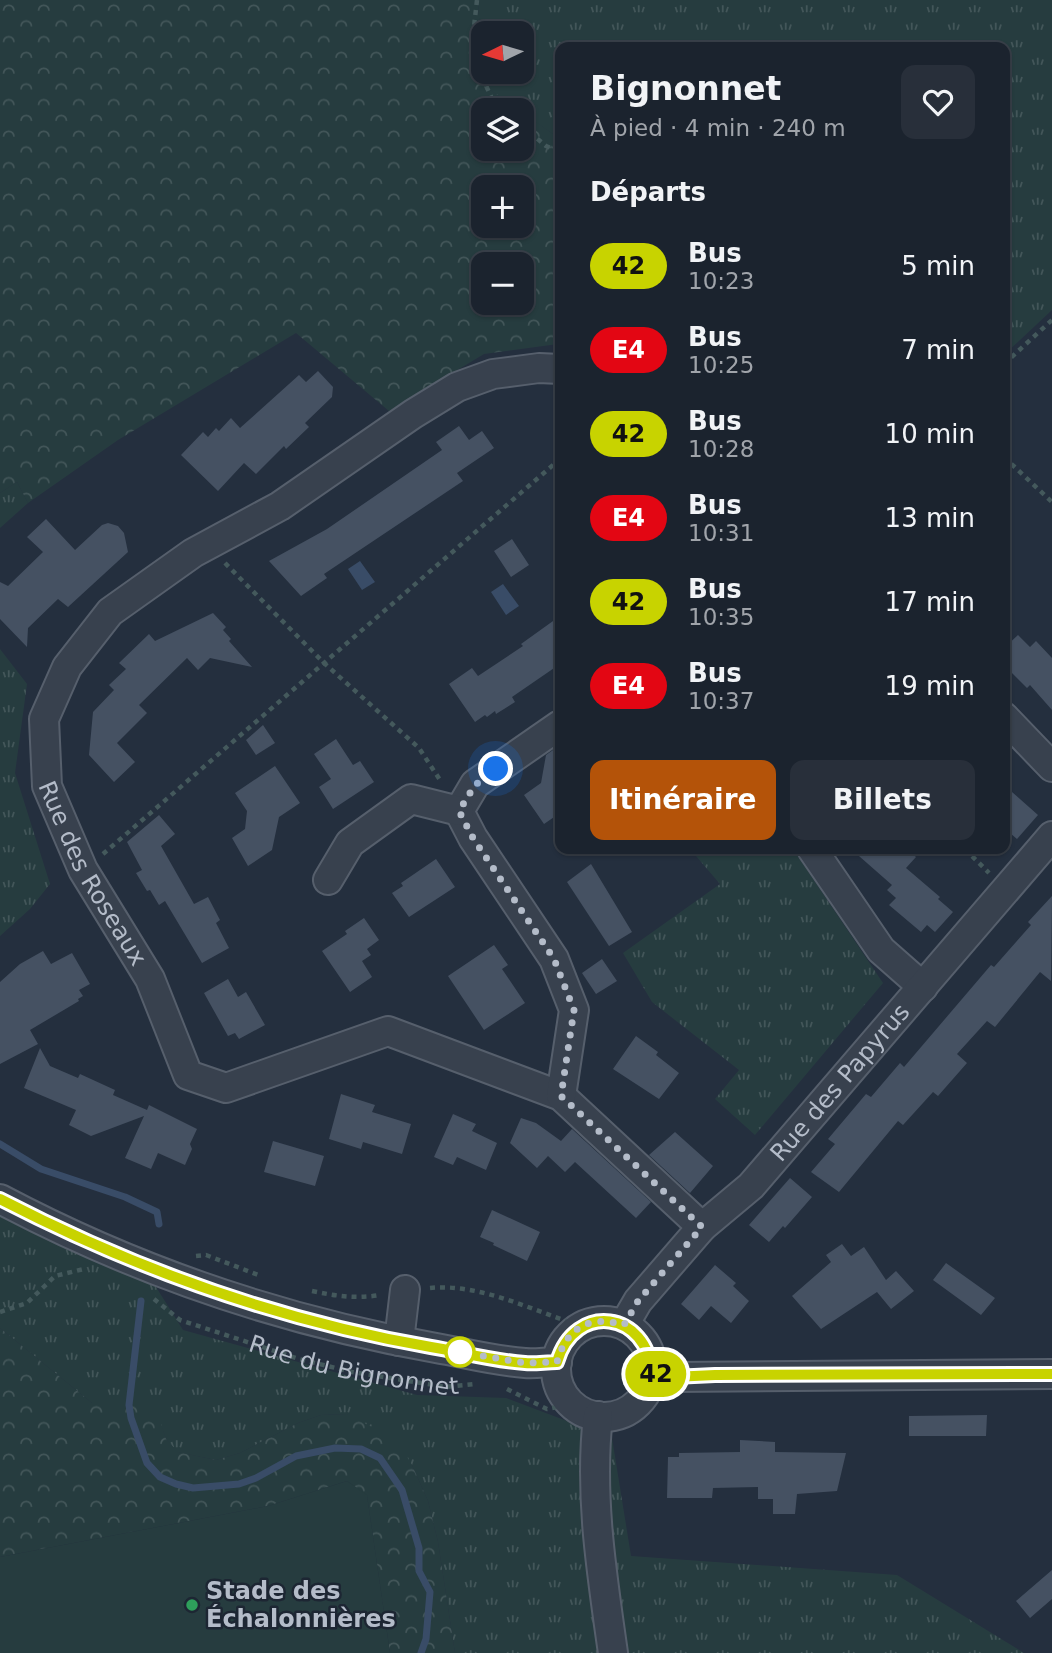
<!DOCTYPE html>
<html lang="fr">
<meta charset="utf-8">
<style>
:root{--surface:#1b232e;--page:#282f3a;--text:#f1f3f6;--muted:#a0a4aa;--line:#39404a;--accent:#b45309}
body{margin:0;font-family:"DejaVu Sans",sans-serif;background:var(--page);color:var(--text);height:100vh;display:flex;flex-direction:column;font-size:26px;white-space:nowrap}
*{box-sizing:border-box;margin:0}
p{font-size:23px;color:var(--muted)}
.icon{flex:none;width:38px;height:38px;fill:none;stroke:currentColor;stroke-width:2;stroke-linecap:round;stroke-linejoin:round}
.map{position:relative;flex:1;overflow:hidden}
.details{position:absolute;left:555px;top:42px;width:455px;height:812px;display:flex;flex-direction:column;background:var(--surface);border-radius:14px;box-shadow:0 2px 5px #0004,0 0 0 2px var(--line)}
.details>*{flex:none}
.badge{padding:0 14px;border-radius:23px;font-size:24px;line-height:46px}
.needle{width:46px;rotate:265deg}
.tools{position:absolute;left:471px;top:21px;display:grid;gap:14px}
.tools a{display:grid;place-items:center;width:63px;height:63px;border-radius:14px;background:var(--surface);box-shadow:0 2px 5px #0004,0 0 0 2px var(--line);font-size:35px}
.you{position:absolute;width:35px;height:35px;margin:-18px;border:5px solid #fff;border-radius:50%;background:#1a73e8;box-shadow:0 0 0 10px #1a73e833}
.map>.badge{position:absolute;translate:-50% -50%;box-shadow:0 0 0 4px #fff}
h2{padding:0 35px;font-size:26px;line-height:63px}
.round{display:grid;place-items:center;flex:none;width:74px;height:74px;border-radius:14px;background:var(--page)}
.head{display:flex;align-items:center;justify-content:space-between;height:119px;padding:0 35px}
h1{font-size:33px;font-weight:800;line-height:52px}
.cta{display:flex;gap:14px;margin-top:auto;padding:14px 35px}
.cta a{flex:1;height:80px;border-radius:14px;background:var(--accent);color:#fff;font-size:28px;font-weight:800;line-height:80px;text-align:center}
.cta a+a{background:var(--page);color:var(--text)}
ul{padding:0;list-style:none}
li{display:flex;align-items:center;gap:21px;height:84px;padding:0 35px}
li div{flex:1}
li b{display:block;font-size:26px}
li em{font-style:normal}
li .badge{min-width:77px;font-weight:700;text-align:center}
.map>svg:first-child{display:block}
.grass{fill:url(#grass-tufts);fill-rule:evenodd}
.forest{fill:url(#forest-crowns);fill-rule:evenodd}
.garden{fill:#263c3f}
.water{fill:#394c67}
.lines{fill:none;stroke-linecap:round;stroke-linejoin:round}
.stream{stroke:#394c67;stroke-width:7}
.building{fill:#455162}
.minor-casing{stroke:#565f6c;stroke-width:32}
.path{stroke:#44595c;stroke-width:4.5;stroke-dasharray:5 5;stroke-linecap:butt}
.minor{stroke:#38414e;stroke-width:28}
.line-casing{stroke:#fff;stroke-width:16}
.line{stroke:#c8d300;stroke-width:10}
.walk{stroke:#b4bcc9;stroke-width:7;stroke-dasharray:0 12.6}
.stop-dot{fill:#fff;stroke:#c8d300;stroke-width:3.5}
.leisure-dot{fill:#2e9e5b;stroke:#1d2633;stroke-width:2.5}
.labels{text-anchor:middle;stroke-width:5;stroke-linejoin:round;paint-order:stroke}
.street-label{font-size:24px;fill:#b4bcc9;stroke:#1d2633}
.poi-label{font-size:24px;font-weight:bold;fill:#b4bcc9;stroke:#1d2633;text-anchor:start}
</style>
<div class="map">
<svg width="1052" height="1653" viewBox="0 0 1052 1653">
<defs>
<pattern id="grass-tufts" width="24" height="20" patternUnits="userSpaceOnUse" patternTransform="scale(1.75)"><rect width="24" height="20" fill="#263c3f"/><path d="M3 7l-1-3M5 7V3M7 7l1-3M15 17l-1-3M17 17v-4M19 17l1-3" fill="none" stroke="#435659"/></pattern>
<pattern id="forest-crowns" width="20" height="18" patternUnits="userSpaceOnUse" patternTransform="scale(1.75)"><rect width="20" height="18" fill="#263c3f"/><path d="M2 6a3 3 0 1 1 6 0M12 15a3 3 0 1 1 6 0" fill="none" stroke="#435659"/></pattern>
</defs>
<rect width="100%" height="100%" fill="#242f3e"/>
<path class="grass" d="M478,0H1052V310L1005,354L1004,47H560V139L483,85ZM483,33H522V72H483Z
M17,482L28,503L0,528V493Z
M0,649L27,684L15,773L50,884L30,909L0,936Z
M690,849H793L883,983L755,1135L715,1099L739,1070L652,1002L623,953L720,884Z
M0,1213L32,1230L156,1287L183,1330L417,1395L506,1398L612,1438L631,1556L897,1575L1024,1653H455L438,1542L428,1501L412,1465L347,1414L321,1415L298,1423L240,1453L216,1460L177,1452L166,1439L153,1403H92L0,1328Z"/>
<path class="forest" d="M0,0H478L483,85L519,110H483V149H522V112L560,139V341L558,344L484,354L389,411L296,333L118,440L28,503L17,482L0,493ZM483,187H522V226H483ZM483,264H522V303H483Z
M0,1328L92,1403L154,1402L166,1439L178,1452L216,1460L240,1453L298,1423L321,1415L347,1414L397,1440L412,1465L428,1501L438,1542L455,1653H390L367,1496L347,1481L268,1506L0,1557Z"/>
<path class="garden" d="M347,1481L367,1495L390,1653H0V1557L268,1506Z"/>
<path class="water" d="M360,561L375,582L362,590L348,569Z
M503,584L519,606L506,615L491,592Z"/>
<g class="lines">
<path class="stream" d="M0,1144L41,1169L125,1197L157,1212L159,1224
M141,1301L129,1405L131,1418L147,1463L160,1477L176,1484L193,1488L239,1484L256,1478L296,1456L335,1448L361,1449L380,1458L402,1490L419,1548V1571L430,1592L426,1639L421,1653"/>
</g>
<path class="building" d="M318,371L333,387L332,397L305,423L309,427L286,449L284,446L256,474L244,463L218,491L181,455L203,432L208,437L216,428L219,431L231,418L240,428L299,375L306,382Z
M459,426L469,440L482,431L494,448L457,473L463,481L324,574L327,578L301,596L269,561L327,529L442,450L436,442Z
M46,519L75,550L102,525L108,523L118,526L124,533L128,552L68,607L58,599L28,628L27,647L0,619V582L8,586L43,552L27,537Z
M512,539L529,565L511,577L494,551Z
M213,613L226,627L223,630L231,639L229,641L252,667L210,658L198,670L187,658L139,705L147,713L117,743L135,762L114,782L89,755L93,712L114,690L109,685L126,669L119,663L149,634L155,641Z
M560,616V664L512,697L515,702L496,714L495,711L487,717L485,715L475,722L449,684L472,668L478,676L523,646L521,644Z
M1018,635L1030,647L1036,641L1052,658V710L1030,685L1027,688L1004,665V648Z
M263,725L275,743L256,755L246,740Z
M336,739L353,765L360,761L374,782L333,809L319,787L331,779L314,754Z
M560,745V813L544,824L524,795L541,783L546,755Z
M275,766L300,803L279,817L272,850L248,866L232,838L245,829L247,811L235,793Z
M1004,785L1038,815L1017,839L1004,828Z
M159,815L175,834L161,846L194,904L208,897L220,920L216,923L229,948L202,963L165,901L159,905L150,890L147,891L136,873L142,870L127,842Z
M851,849H907L916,857L906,868L940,897L938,899L953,912L935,932L927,925L921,932L889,905L896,898L887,890L892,885Z
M436,859L455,887L409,917L392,893L403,886L401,883Z
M591,864L632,932L609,946L567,882Z
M1052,896L1051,981L1040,972L995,1027L987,1021L957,1054L967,1063L938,1096L933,1092L903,1125L898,1121L839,1192L811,1172L835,1144L828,1139L866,1094L871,1097L900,1063L904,1067L991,965L994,967L1031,925L1028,922Z
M364,918L379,940L367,949L371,955L362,961L372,977L350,992L322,951L347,934L345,931Z
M494,945L508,965L502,969L525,1003L484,1030L448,976Z
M43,951L51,964L72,953L90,984L79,990L83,996L78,999L79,1001L30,1030L38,1044L0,1064V982L20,964Z
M602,959L617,981L596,994L582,973Z
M228,979L238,997L246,992L265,1025L239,1039L235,1033L228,1036L204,993Z
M636,1036L658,1052L656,1055L679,1073L659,1099L613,1069Z
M40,1048L50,1066L78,1078L80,1074L115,1090L113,1095L147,1110L149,1105L197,1129L190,1144L192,1149L185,1165L158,1153L151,1169L125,1158L144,1116L91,1136L69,1125L76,1110L24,1088Z
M341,1094L375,1105L372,1112L411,1124L402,1154L363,1142L361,1149L329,1139Z
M453,1114L476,1124L472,1131L497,1143L486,1170L457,1157L453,1165L434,1157Z
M521,1118L536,1123L561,1141L572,1129L651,1202L636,1218L575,1162L565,1172L548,1156L537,1168L510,1143Z
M675,1132L713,1166L690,1193L649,1155Z
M273,1141L324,1156L315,1186L264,1172Z
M790,1178L812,1197L785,1228L783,1226L769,1242L749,1225Z
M492,1210L540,1232L527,1261L493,1245L494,1243L480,1237Z
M842,1244L851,1256L864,1247L886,1280L896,1271L914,1291L891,1309L877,1292L821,1329L792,1296L831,1262L826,1255Z
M946,1263L995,1298L981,1315L933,1280Z
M715,1265L736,1283L733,1286L749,1301L731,1323L711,1306L699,1320L681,1304Z
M987,1415L986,1436H909V1416Z
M740,1440L775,1442V1452L846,1453L837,1491L797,1494L795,1514H773V1499H758V1487L713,1488L712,1498H667L668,1457H679V1453L740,1452Z
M1052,1570V1599L1030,1618L1016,1601Z"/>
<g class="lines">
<defs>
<g id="minor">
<path id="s2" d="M560,369L539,368L493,374L457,387L413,414L280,506L193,553L110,612L67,667L44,719L47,786L83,870L150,979L188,1075L226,1088L388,1031L561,1096L702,1227"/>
<path d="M1004,717L1052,767"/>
<path d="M560,725L475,784L459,811L473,838L554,959L574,1010L561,1096"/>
<path d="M812,849L881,950L923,987"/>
<path d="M328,880L350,843L411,799L459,811"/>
<path d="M0,1199C136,1271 284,1321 436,1348C465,1353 495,1361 525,1363C535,1364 546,1362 557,1362"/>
<circle cx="604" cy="1369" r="48"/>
<path id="s3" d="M624,1325L638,1301L702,1227L751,1186L1052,836"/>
<path d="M399,1341L405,1290"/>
<path d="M652,1374L673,1377L1052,1374"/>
<path d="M598,1416C589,1495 602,1575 613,1653"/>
</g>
</defs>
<use href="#minor" class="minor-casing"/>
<g class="path">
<path d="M477,0L471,53L494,103L503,110"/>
<path d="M522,126L546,146L560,152"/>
<path d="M1004,364L1052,320"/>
<path d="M1004,457L1052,502"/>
<path d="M225,563L324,663L419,748L440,780"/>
<path d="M965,849L989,873"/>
<path d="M103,854L560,459"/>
<path d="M196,1256L206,1255L261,1276"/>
<path d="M430,1288C481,1283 533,1311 581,1326"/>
<path d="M312,1291C336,1296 356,1299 380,1295"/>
<path id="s1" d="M154,1299L180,1320L299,1359L352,1372L446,1387L475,1384"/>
<path d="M0,1312L27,1303L55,1276L84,1269"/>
<path d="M507,1389L547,1409L571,1404"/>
</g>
<use href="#minor" class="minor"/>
</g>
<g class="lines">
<defs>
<path id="line" d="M0,1199C135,1269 281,1321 431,1347C461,1352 494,1361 525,1363C535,1364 546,1362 557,1362C575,1301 648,1311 652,1374L673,1377L715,1375L1052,1374"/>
</defs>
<use href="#line" class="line-casing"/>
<use href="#line" class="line"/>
<path class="walk" d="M460,1352L453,1351L525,1363L557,1362C567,1327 589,1315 624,1325L638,1301L702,1227L561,1096L574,1010L554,959L473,838L459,811L475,785L496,769"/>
</g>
<circle class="stop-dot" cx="460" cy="1352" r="14"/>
<circle class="leisure-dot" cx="192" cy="1605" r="7"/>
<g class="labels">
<g class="street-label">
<text dy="8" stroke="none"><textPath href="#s2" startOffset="812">Rue des Roseaux</textPath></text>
<text dy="8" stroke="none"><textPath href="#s3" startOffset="326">Rue des Papyrus</textPath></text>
<text dy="8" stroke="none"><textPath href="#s1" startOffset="214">Rue du Bignonnet</textPath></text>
</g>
<g class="poi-label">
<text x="206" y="1599">Stade des<tspan x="206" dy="28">Échalonnières</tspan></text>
</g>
</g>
</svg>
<div class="tools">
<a><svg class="needle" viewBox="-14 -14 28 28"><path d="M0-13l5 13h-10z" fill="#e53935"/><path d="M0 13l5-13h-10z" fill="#a0a4aa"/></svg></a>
<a><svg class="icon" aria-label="layers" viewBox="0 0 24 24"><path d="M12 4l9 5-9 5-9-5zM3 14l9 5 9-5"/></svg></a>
<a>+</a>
<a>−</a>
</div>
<div class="you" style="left:496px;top:769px"></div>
<b class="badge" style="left:656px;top:1374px;background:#c8d300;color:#111">42</b>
<section class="details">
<div class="head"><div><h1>Bignonnet</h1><p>À pied · 4 min · 240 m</p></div><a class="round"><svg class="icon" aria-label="heart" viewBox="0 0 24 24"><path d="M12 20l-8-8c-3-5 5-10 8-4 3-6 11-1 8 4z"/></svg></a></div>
<h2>Départs</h2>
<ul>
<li><span class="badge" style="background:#c8d300;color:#111">42</span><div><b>Bus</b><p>10:23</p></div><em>5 min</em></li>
<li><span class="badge" style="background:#e30613;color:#fff">E4</span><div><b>Bus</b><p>10:25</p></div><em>7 min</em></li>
<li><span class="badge" style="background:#c8d300;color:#111">42</span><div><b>Bus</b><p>10:28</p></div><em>10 min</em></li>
<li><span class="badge" style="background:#e30613;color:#fff">E4</span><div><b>Bus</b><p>10:31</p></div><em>13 min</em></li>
<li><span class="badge" style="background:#c8d300;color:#111">42</span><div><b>Bus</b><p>10:35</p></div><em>17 min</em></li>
<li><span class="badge" style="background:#e30613;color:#fff">E4</span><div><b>Bus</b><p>10:37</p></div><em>19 min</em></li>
</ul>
<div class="cta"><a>Itinéraire</a><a>Billets</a></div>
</section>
</div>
